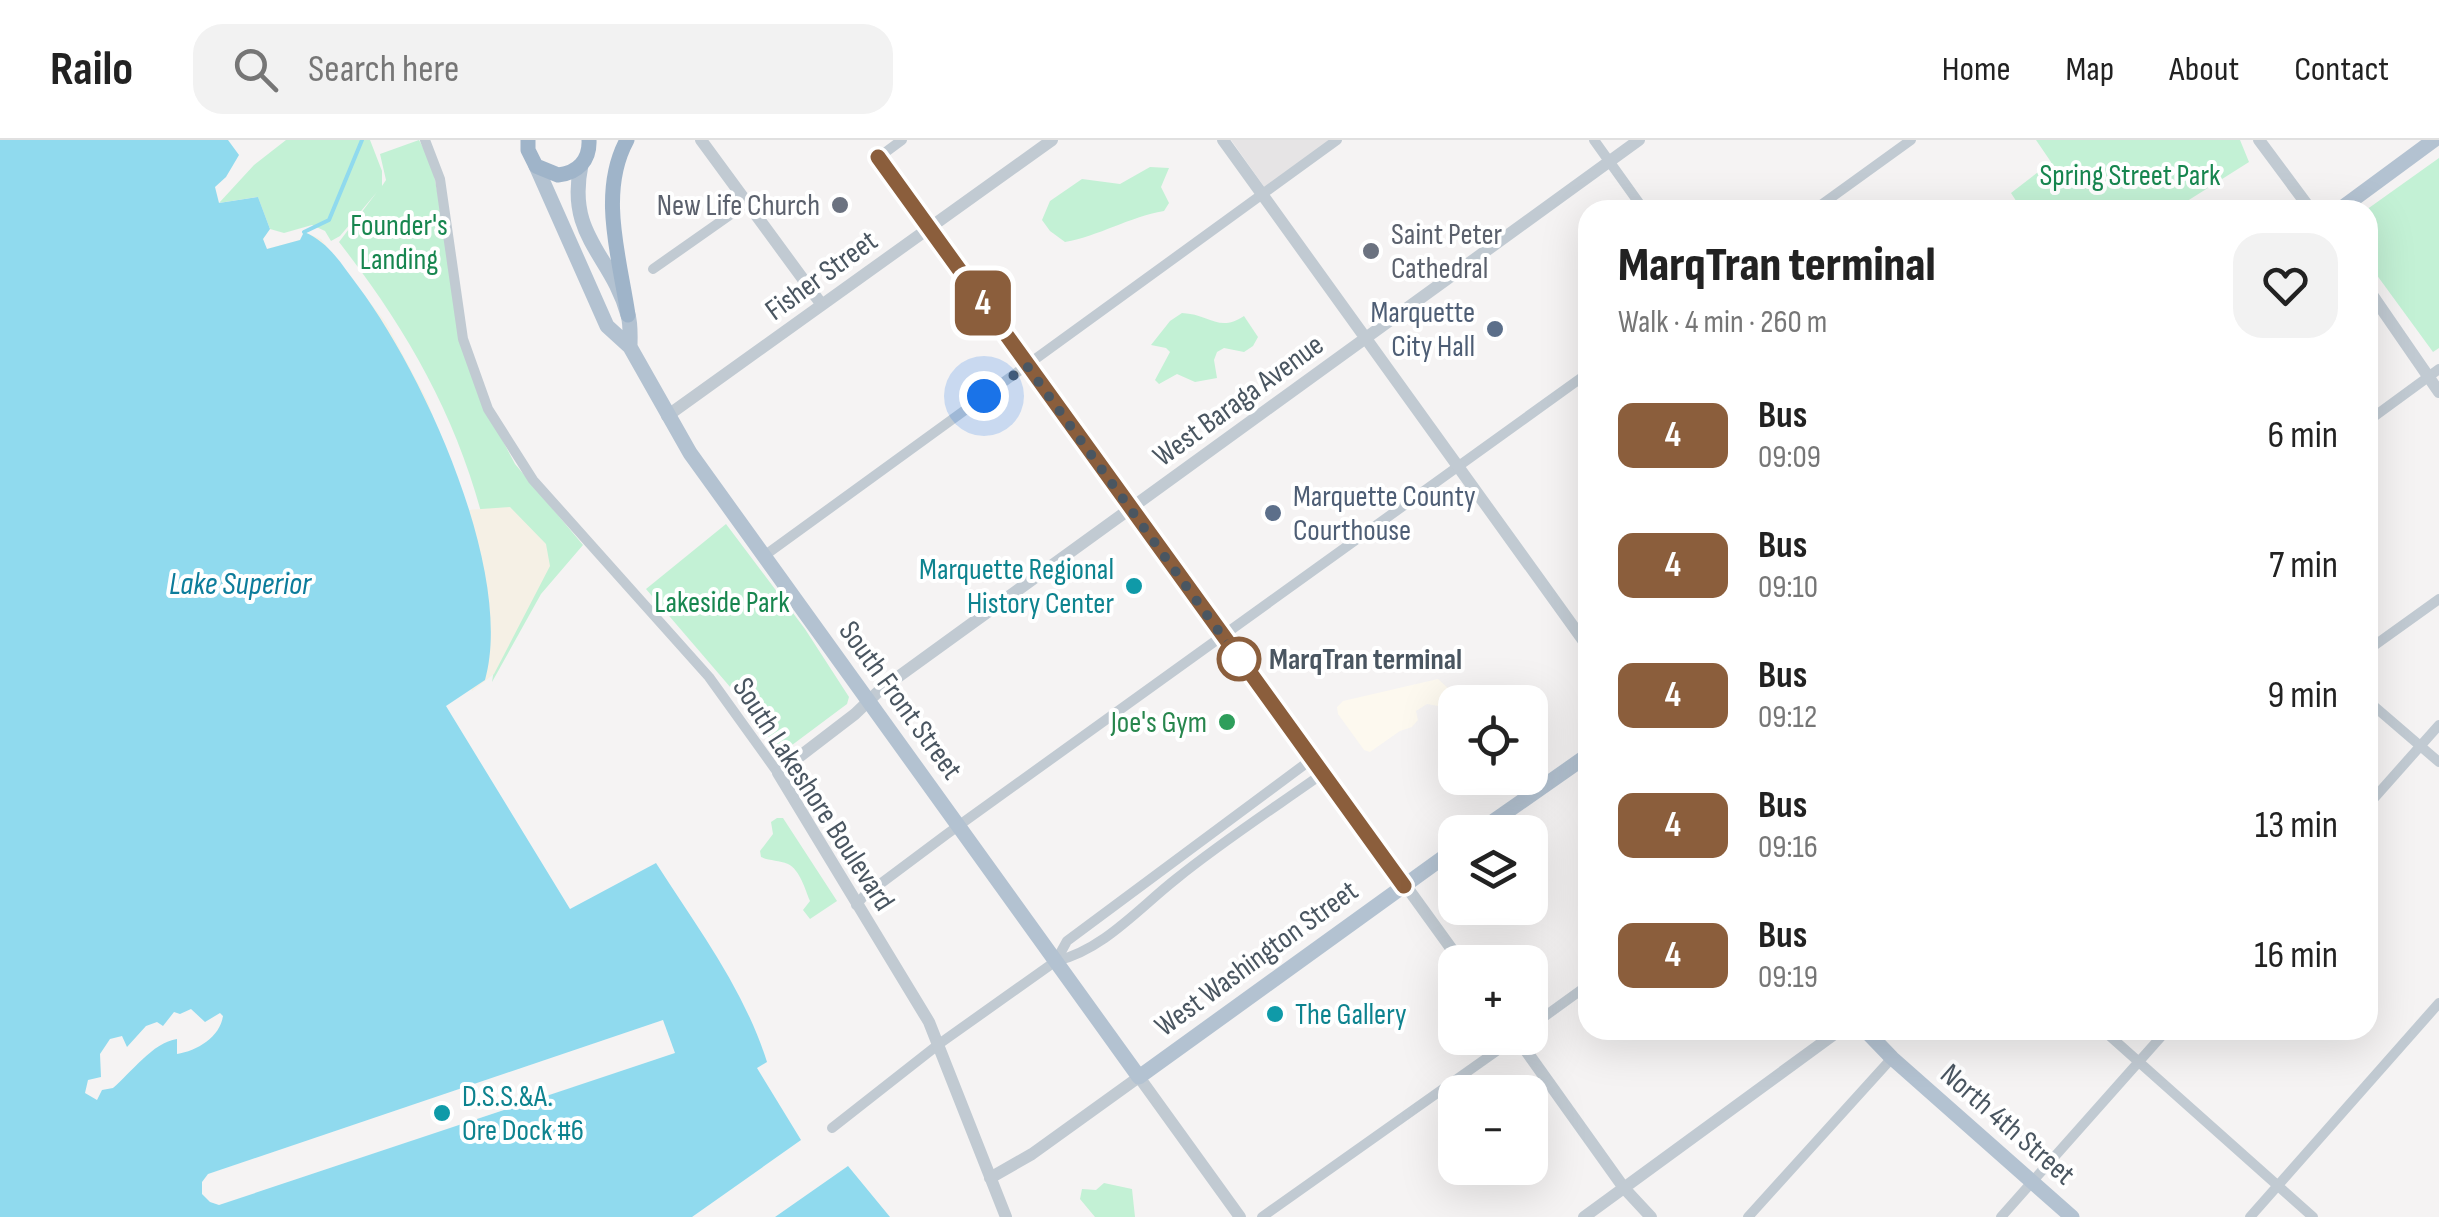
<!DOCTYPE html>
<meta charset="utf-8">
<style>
:root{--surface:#fff;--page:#f2f2f2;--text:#222;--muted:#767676;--line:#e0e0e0}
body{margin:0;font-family:"Sofia Sans Condensed",sans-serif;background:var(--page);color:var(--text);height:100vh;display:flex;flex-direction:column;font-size:38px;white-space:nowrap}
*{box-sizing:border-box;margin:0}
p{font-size:32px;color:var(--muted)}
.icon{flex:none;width:55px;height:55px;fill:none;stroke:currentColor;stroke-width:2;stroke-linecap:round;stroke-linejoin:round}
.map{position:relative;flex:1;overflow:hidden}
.sheet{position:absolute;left:1578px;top:60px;width:800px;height:840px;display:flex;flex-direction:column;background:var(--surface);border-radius:30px;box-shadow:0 10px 40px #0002}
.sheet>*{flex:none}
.badge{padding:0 20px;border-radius:15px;font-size:35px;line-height:65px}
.controls{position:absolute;left:1438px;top:545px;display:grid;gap:20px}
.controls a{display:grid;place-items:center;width:110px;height:110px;border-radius:20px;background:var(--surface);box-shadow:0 10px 40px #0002;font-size:50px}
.you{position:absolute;width:50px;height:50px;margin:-25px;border:8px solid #fff;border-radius:50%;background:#1a73e8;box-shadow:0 0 0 15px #1a73e833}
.map>.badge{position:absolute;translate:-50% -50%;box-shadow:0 0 0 5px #fff}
.round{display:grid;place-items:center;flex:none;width:105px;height:105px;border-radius:30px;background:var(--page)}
.summary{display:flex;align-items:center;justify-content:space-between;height:170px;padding:0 40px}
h1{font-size:48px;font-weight:800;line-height:75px}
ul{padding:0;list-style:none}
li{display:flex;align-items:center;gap:30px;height:130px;padding:0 40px}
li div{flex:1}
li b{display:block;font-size:38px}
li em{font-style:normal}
li .badge{min-width:110px;font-weight:700;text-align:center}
header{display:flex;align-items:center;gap:60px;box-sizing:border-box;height:140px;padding:0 50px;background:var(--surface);border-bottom:2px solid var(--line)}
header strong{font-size:48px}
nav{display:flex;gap:55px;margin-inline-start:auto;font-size:35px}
.search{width:700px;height:90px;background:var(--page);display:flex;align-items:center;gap:25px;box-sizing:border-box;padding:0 35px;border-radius:30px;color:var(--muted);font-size:38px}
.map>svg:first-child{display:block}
.commercial{fill:#fdf9ef}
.education{fill:#e6e4e5}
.green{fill:#c3f1d5}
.sand{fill:#f5f0e5}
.water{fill:#90daee;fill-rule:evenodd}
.pier{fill:#f5f3f3}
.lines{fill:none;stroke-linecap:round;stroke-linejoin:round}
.stream{stroke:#90daee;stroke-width:4}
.minor{stroke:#c1cad2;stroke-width:10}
.tertiary{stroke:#c1cad2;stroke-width:12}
.primary{stroke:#b3c2d1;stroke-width:15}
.trunk{stroke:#9fb4c9;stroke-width:15}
.line-casing{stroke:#fff;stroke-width:22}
.line{stroke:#8b5e3c;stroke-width:15}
.walk{stroke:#4a5661;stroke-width:10;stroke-dasharray:0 18}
.worship-dot{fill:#6b7280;stroke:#fff;stroke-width:4}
.service-dot{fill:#5c6f8a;stroke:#fff;stroke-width:4}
.culture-dot{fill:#0f9aa8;stroke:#fff;stroke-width:4}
.stop-dot{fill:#fff;stroke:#8b5e3c;stroke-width:5}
.leisure-dot{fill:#2e9e5b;stroke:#fff;stroke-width:4}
.labels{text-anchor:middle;stroke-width:8;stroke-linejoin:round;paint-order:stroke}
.park-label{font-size:30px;fill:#17864f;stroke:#fff}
.worship-label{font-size:30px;fill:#5b616d;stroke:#fff;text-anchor:end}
.street-label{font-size:30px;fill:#4a5661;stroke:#fff}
.service-label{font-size:30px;fill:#4e5e75;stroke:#fff;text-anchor:end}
.culture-label{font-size:30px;fill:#0d838f;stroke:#fff;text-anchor:start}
.stop-label{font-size:30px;font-weight:bold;fill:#4a5661;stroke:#fff;text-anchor:start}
.leisure-label{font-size:30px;fill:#27864d;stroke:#fff;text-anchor:end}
.water-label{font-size:32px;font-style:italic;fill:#0c7c9b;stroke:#fff}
</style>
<header>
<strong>Railo</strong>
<div class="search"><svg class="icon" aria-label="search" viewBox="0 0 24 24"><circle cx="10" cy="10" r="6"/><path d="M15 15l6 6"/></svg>Search here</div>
<nav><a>Home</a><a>Map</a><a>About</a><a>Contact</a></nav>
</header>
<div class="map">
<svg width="2439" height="1077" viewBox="0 0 2439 1077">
<rect width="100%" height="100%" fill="#f5f3f3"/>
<path class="commercial" d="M1438,539L1449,549L1448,559L1438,566L1427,564L1416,571L1418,580L1412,587L1400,591L1370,612L1364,610L1338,574L1337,567L1343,561Z"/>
<path class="education" d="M1231,0H1330L1265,48Z"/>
<path class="green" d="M286,0H370L382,31V46L386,40L380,14L419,0L432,25L477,252L515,324L583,405L541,454L492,542C495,522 501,501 501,481C501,452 493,420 486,391C459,280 409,192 339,102L377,52L340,96L331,101L325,91L312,85L284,93L270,89L257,57L219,63L254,25Z
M2036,0H2240L2249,22L2173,70H2022L2011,53L2051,22Z
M2439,18V208L2433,212L2368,123L2366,70Z
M1150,27L1169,28L1161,47L1169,63L1164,71C1129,77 1099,96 1065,102L1050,91L1042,80L1050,61L1082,39L1120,44Z
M1182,173C1209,174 1219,193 1244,176L1258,197L1253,206L1244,212L1224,208L1217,212L1214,220L1217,238L1195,242L1177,234L1159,244L1155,240L1170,212L1166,208L1151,205L1170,181Z
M726,384L805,489L849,557L847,564L780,614L743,562L646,449Z
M777,678H783L837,761L810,779L803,770L810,761C805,749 800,730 788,724C779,720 770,721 761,717L760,711L773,694L771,682Z
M1104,1043L1132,1049L1135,1077H1095L1080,1059L1082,1049L1096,1050Z"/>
<path class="sand" d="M258,57L270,89L263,99L266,109L300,100L304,92L321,99L386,183L427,260L467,370L510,367L546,404L550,426L494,534L472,551L305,126L322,114L320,108L303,110L295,123L279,135L219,63Z"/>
<path class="water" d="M0,0H228L239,15L226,37L215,47L219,63L258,57L270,89L263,99L267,109L300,100L304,92C329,102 342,125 358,146C423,232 515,432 485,540L446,566L570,769L656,723C697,787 744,849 767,922L757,928L801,1000L692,1077H0ZM191,869L205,882L220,873L223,876C220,897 197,911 177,914V899C153,902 130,934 113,948L102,950L97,960L85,953L88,940L101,937L100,914L110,899L122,896L127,907L146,886L157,882L163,886L174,872L180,874Z
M848,1026L890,1077H775Z"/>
<path class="pier" d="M663,880L675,913L219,1065L210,1062L202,1054V1042L208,1034Z"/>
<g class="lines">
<path class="stream" d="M304,92L329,80L362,0"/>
<path class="minor" d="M425,0L440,39L463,199L488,269L533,340L709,537L778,633
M902,0L879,17L930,88
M1594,0L1644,70
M1814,70L1911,0
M653,129L747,63
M2368,281L2439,229
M764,416L1337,0
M2368,510L2439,459
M2368,561L2439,622
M2368,665L2439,585
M856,765L864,756L947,694L1588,233
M1056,821L1067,801L1312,619
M1530,887L1588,845
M2103,890L2313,1077
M832,988L939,904L1056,821C1103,810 1139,768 1176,739C1223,701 1274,668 1322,634
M1262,1077L1515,898
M1748,1077L1892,918
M2001,1077L2167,890
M2250,1077L2439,863"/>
<path class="tertiary" d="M701,0L822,165
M1223,0L1588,507
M2259,0L2311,70
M930,88L1461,822
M2368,149L2439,252
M667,276L1052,0
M1517,898L1624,1048L1651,1077
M990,1038L1032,1014L1139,937L1240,1077
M1006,1077L929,882L778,633L855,574L880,550L1639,0
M1584,1077L1840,890"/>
<path class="primary" d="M581,25C566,97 612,115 628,175C631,185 630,197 630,207
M536,26L607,186L630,207L690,313L1139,937L1455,709
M2339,70L2434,0
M1478,692L1588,615
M1865,890L1892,918L2072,1077"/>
<path class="trunk" d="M528,0V10L536,26L558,35C578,33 590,20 589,0
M627,0C598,53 620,119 628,175"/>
</g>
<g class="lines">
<defs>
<path id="line" d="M878,17L1404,746"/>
</defs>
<use href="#line" class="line-casing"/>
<use href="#line" class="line"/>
<path class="walk" d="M984,256L1027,226L1246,529L1239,519"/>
</g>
<g class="worship-dot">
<circle cx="840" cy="65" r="10"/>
<circle cx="1371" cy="111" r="10"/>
</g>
<g class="service-dot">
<circle cx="1495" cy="189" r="10"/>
<circle cx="1273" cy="373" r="10"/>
</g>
<g class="culture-dot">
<circle cx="1134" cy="446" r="10"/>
<circle cx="1275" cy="874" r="10"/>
<circle cx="442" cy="973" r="10"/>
</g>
<circle class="stop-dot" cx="1239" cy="519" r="20"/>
<circle class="leisure-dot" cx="1227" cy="582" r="10"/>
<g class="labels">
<g class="park-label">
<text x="2130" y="45">Spring Street Park</text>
<text x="399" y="95">Founder's<tspan x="399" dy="34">Landing</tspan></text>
<text x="722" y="472">Lakeside Park</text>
</g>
<g class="worship-label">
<text x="820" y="75">New Life Church</text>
<text x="1391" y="104" text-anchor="start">Saint Peter<tspan x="1391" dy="34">Cathedral</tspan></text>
</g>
<g class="street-label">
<text transform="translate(821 135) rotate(-36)" y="10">Fisher Street</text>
<text transform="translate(1238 260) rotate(-36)" y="10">West Baraga Avenue</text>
<text transform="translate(901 560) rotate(54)" y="10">South Front Street</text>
<text transform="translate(814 654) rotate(57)" y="10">South Lakeshore Boulevard</text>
<text transform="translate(1256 818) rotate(-36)" y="10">West Washington Street</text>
<text transform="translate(2008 984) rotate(41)" y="10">North 4th Street</text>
</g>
<g class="service-label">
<text x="1475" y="182">Marquette<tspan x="1475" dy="34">City Hall</tspan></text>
<text x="1293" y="366" text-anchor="start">Marquette County<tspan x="1293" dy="34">Courthouse</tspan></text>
</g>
<g class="culture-label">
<text x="1114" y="439" text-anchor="end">Marquette Regional<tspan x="1114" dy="34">History Center</tspan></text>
<text x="1295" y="884">The Gallery</text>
<text x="462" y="966">D.S.S.&amp;A.<tspan x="462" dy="34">Ore Dock #6</tspan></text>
</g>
<g class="stop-label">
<text x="1269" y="529">MarqTran terminal</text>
</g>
<g class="leisure-label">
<text x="1207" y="592">Joe's Gym</text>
</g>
<g class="water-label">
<text x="240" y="454">Lake Superior</text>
</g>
</g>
</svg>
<div class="controls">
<a><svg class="icon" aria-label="locate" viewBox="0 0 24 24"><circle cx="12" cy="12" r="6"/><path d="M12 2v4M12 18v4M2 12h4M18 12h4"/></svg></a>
<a><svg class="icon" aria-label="layers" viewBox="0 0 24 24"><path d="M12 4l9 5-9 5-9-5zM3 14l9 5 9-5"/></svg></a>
<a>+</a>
<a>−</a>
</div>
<div class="you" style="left:984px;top:256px"></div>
<b class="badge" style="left:983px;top:163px;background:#8b5e3c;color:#fff">4</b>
<section class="sheet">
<div class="summary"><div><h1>MarqTran terminal</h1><p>Walk · 4 min · 260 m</p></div><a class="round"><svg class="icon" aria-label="heart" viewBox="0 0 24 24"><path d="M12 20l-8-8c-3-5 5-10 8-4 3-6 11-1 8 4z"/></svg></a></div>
<ul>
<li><span class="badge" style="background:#8b5e3c;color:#fff">4</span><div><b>Bus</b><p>09:09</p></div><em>6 min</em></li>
<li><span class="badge" style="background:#8b5e3c;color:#fff">4</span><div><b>Bus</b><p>09:10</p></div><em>7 min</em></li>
<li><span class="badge" style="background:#8b5e3c;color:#fff">4</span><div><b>Bus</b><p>09:12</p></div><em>9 min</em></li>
<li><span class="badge" style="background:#8b5e3c;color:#fff">4</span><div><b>Bus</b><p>09:16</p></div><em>13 min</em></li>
<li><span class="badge" style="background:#8b5e3c;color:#fff">4</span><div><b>Bus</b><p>09:19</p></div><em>16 min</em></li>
</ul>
</section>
</div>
